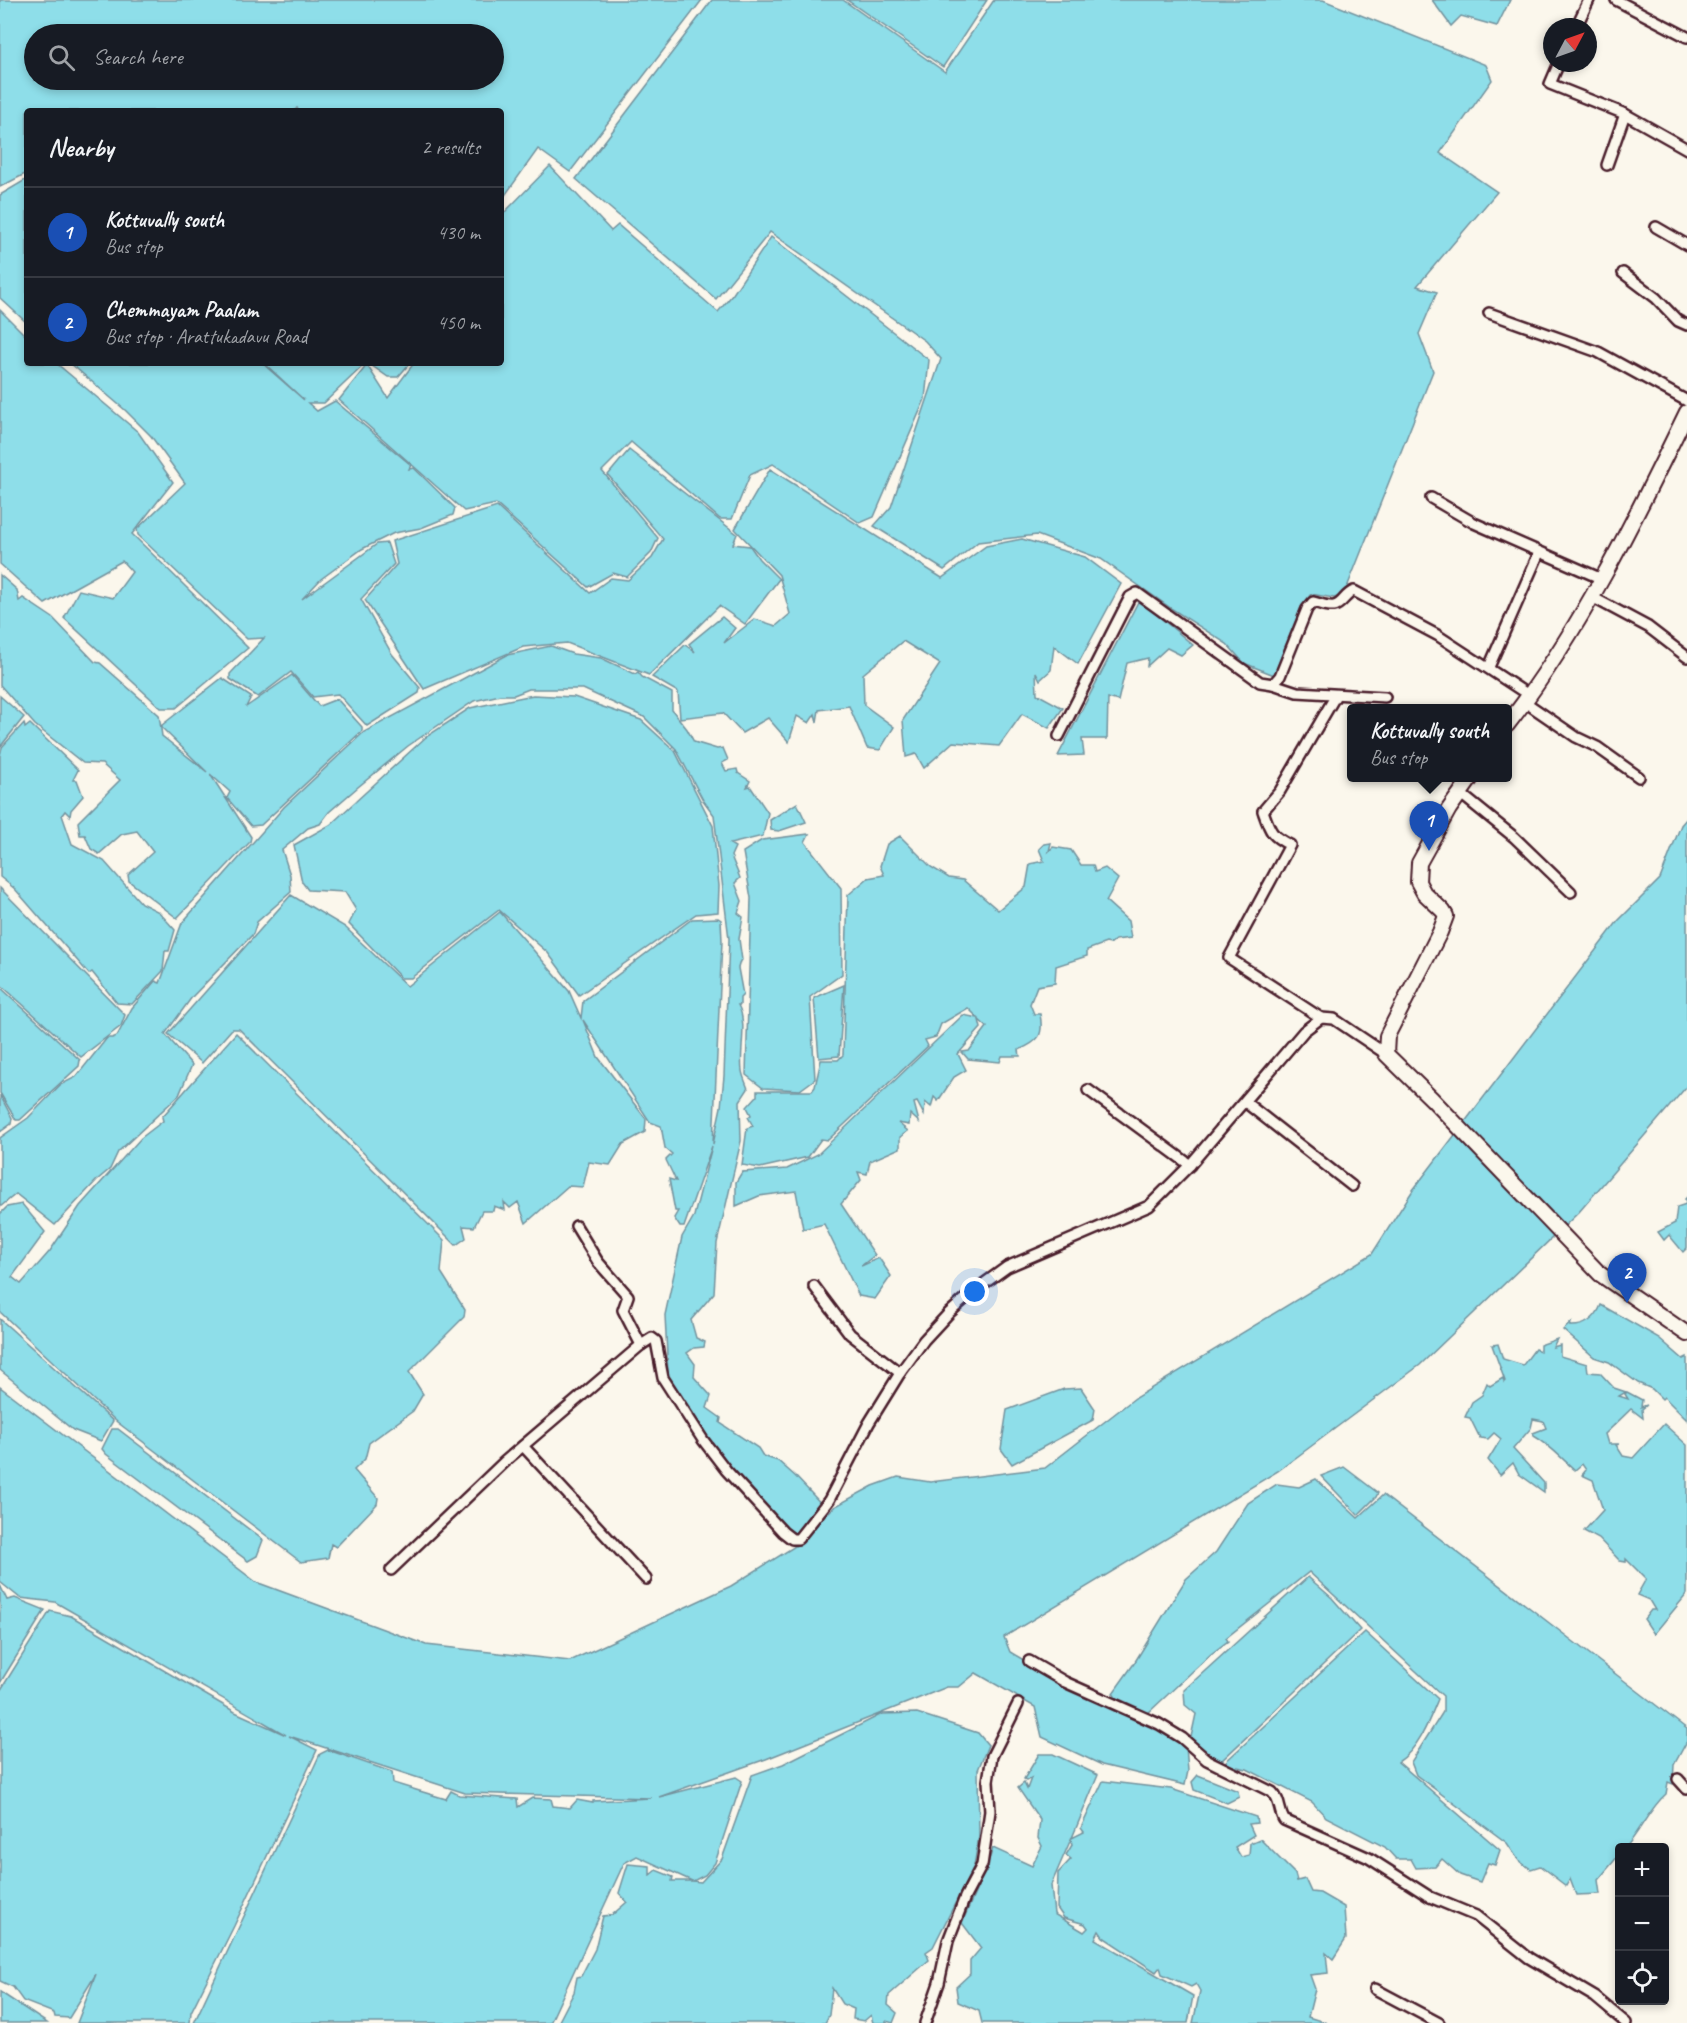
<!DOCTYPE html>
<html lang="en">
<head>
<meta charset="utf-8">
<style>
	body { margin:0; font-family:Caveat,sans-serif; background:#242831; color:#f1f3f6 }
	.controls { position:absolute; right:18px; bottom:18px; display:grid; overflow:hidden; border-radius:6px; box-shadow:0 3px 9px #0003 }
	.controls button { width:54px; height:54px; display:grid; place-items:center; padding:0; border:0; border-bottom:2px solid #363941; background:#171b24; color:#f1f3f6; font:30px sans-serif }
	.compass { position:absolute; left:1543px; top:18px; width:54px; height:54px; border-radius:50%; background:#171b24; box-shadow:0 3px 9px #0003; rotate:49deg }
	.you { position:absolute; left:975px; top:1292px; width:21px; height:21px; margin:-15px; border:4px solid #fff; border-radius:50%; background:#1a73e8; box-shadow:0 0 0 9px #1a73e833 }
	.badge { display:grid; place-items:center; width:39px; height:39px; border-radius:50%; background:#d1495b; color:#fff; font-size:20px; font-weight:700 }
	.pin { position:absolute; translate:-50% -50px; filter:drop-shadow(0 2px 3px #0008) }
	.pin::after { content:''; position:absolute; top:32px; width:21px; height:18px; background:inherit; clip-path:polygon(0 0,100% 0,50% 100%) }
	.popup { position:absolute; left:1347px; top:704px; width:165px; height:78px; box-sizing:border-box; display:grid; place-content:center; border-radius:6px; background:#171b24; filter:drop-shadow(0 2px 4px #0005); font-size:20px; white-space:nowrap; color:#9ea1a6 }
	.popup b { font-size:22px; color:#f1f3f6 }
	.popup::after { content:''; position:absolute; left:50%; top:100%; margin-left:-12px; border:12px solid transparent; border-top-color:#171b24 }
	.list { margin:0; padding:0; list-style:none }
	h2 { display:flex; justify-content:space-between; align-items:center; height:78px; margin:0; padding:0 24px; font-size:26px }
	h2 small { font-size:20px; font-weight:400; color:#9ea1a6 }
	.list li { display:grid; grid-template-columns:39px 1fr auto; gap:18px; align-items:center; box-sizing:border-box; height:90px; padding:0 24px; border-top:2px solid #363941 }
	.list b { display:block; font-size:22px; white-space:nowrap }
	.list p { margin:0; font-size:20px; white-space:nowrap; color:#9ea1a6 }
	.list em { font-size:20px; font-style:normal; color:#9ea1a6 }
	.icon { flex:none; width:33px; height:33px; fill:none; stroke:currentColor; stroke-width:2; stroke-linecap:round; stroke-linejoin:round }
	.map { position:relative; flex:none; width:1687px; height:2023px; overflow:hidden }
	.search { position:absolute; background:#171b24; box-shadow:0 3px 9px #0003; left:24px; top:24px; width:480px; height:66px; display:flex; align-items:center; gap:15px; box-sizing:border-box; padding:0 21px; border-radius:33px; color:#9ea1a6; font-size:22px }
	.panel { position:absolute; background:#171b24; box-shadow:0 3px 9px #0003; left:24px; top:108px; width:480px; height:258px; border-radius:6px }
	.map>svg:first-child { display:block }
	.water { fill:#8edee9; stroke:#73929d; stroke-width:1.5; fill-rule:evenodd }
	.lines { fill:none; stroke-linecap:round; stroke-linejoin:round }
	.street-casing { stroke:#4a1f2b; stroke-width:14 }
	.secondary-casing { stroke:#4a1f2b; stroke-width:18 }
	.street { stroke:#fbf7ec; stroke-width:9 }
	.secondary { stroke:#fbf7ec; stroke-width:14 }
</style>
</head>
<body>
<div class="map">
<svg width="1687" height="2023" viewBox="0 0 1687 2023">
	<rect width="100%" height="100%" fill="#fbf7ec"/>
	<filter id="ink" filterUnits="userSpaceOnUse"><feTurbulence type="fractalNoise" baseFrequency=".0167" numOctaves="2"/><feDisplacementMap in="SourceGraphic" scale="12" xChannelSelector="R" yChannelSelector="G"/><feConvolveMatrix kernelMatrix="1 2 1 2 8 2 1 2 1" color-interpolation-filters="sRGB"/></filter>
	<g filter="url(#ink)">
		<!-- water -->
		<g class="water">
			<path d="M0,0H702L570,172L538,149L501,201V111H299L297,108L294,111H27V173L0,187ZM34,34H494V80H34Z"/>
			<path d="M712,0H843L945,72L994,0H1323L1486,65L1492,80L1440,153L1497,192L1417,286L1437,292L1419,334L1433,371L1344,595L1334,598L1311,594L1301,607L1274,675L1244,663L1227,644L1172,609L1101,559L1037,535L978,542L944,570L874,526L891,507L941,359L925,341L770,232L716,299L576,179Z"/>
			<path d="M847,0H987L943,67Z"/>
			<path d="M1432,0H1510L1497,26L1461,16L1451,26Z"/>
			<path d="M550,166L611,231L618,225L718,312L733,294L771,237L929,360L925,399L874,517L860,523L773,464L750,475L732,519H720L631,442L602,471L658,538L651,553L627,577L613,573L588,587L496,504L464,511L339,400L367,365L388,398L414,363H501V216Z"/>
			<path d="M27,179V323L0,298V195Z"/>
			<path d="M0,310L27,337V363H56L138,432L173,482L132,534L248,648L176,708H161L64,618L79,590L113,598L132,572L122,561L45,604L0,564Z"/>
			<path d="M70,363H262L304,400L264,363H366L324,403H308L317,411L335,401L411,465L409,469L414,468L455,508L453,515L421,528L394,533L362,549L321,579L302,599L377,544L387,543L394,564L361,599L392,654L420,688L419,693L367,726L338,694L313,697L291,672L258,697L230,679V674L264,638L247,639L138,535L137,529L185,483L151,436L125,410Z"/>
			<path d="M368,363H410L398,377H388Z"/>
			<path d="M629,450L737,534L733,544L750,546L759,559L779,579L745,624L719,606L649,675L567,643L523,647L424,689L365,600L397,564L392,541L497,507L590,593L611,578L628,580L652,558L663,539L608,475Z"/>
			<path d="M770,469L942,578L986,546L1022,539L1085,557L1121,584L1078,664L1054,646L1051,670L1040,680L1036,672L1037,694L1063,708L1049,728L1022,714L999,746L953,742L924,768L916,754L906,757L903,720L940,664L903,641L863,674L864,705L894,727L880,750L867,748L849,706L819,710L817,722L815,714L809,723L797,716L789,742L768,718L742,733L723,713L680,718L678,692L652,677L685,645L695,652L689,644L722,617L735,628L724,643L755,619L776,626L790,614L779,575L735,529Z"/>
			<path d="M0,575L17,590L19,601L23,598L53,618L95,662L100,663L159,715L162,736L207,772L162,728V725L222,678L251,697L246,707L292,675L319,706L337,699L362,727V731L261,825L251,826L227,798L230,792L210,774L251,837L250,842L177,918L129,881L128,875L153,852L137,831L122,834L99,854L91,849L85,835H80L78,822L120,780L102,764L83,763L35,725L0,685Z"/>
			<path d="M1139,600L1193,645L1181,655L1167,648L1147,666L1148,658L1127,663L1118,701L1108,698L1107,739H1082L1084,755L1058,756Z"/>
			<path d="M551,646L573,654L601,658L635,674L638,672L642,677L672,693V710L687,729L694,742L717,749L723,748L728,760L722,763L726,771L737,769L738,773L750,781L747,787L750,786L768,813L763,836L730,844L735,847L731,856L740,878L735,883L742,901L738,913L743,917L739,939L742,960L740,961L738,968L743,995L740,998V1005H738C748,1023 739,1051 742,1071C743,1077 746,1083 748,1089L740,1101L741,1141L717,1243L714,1293L691,1320L696,1338L705,1342L704,1347L694,1348L687,1353L695,1364L694,1377L711,1396L707,1408L721,1418L720,1423L758,1448L763,1456L778,1461L795,1476L829,1512L834,1507L873,1486L898,1477L930,1482L1045,1468L1135,1398L1372,1254L1413,1190L1618,921L1660,879L1681,825L1687,818V1086L1579,1212L1420,1365L1278,1471L1004,1637L1010,1652L1066,1685L1185,1734L1188,1771L1185,1785L1102,1765L1042,1737L1035,1707L976,1673L959,1687H947L766,1759L659,1797L736,1777L742,1781L715,1863L705,1875L693,1881L701,1882L722,1859L752,1775L783,1764L882,1714L917,1713L978,1733L988,1745L978,1770L979,1836L974,1866L933,1947L926,1952L929,1960L889,1995L888,2005L897,2013L893,2023L886,2021V2023H873L871,2015L864,2021L853,2019L854,2009L842,2004L832,1988L829,2015L825,2023H558L574,1992L577,1977L581,1976L595,1949L603,1916L612,1915L627,1902L619,1893L628,1864L650,1866V1875L656,1870L673,1877L672,1881H692L637,1856L624,1863L550,2023H194L320,1754L328,1750L392,1772L393,1783L446,1799L451,1791L459,1795L517,1799L518,1807L532,1798L551,1799L553,1806L570,1808L577,1800L593,1803V1801L651,1798L465,1793L289,1736L317,1750L234,1926L191,2012L190,2023H77L96,1974L69,2018L55,2017L54,2013L23,2001L13,1987L0,1981V1691L50,1611L71,1616L235,1712L286,1735L55,1602L20,1598L0,1582V1387L256,1582L426,1645L570,1661L731,1586L805,1540L787,1528L719,1458L668,1375L665,1315L682,1237L694,1216L712,1146L684,1227H680L674,1218L678,1211H675L669,1179L676,1181L666,1160L672,1154L665,1148L661,1126L650,1122L583,1020L598,1057L646,1119L645,1132L623,1144L610,1165L589,1162L583,1187L568,1186L526,1223L518,1202L510,1208L504,1202L505,1210L494,1206L493,1211H482L474,1227L463,1226L466,1238L456,1245L239,1029H232L202,1063L168,1034L291,895L345,927L407,986L500,912L569,991L581,1018L583,1001L692,919L718,918L721,920L722,941L713,1144L721,1107L724,1076L729,939L714,815L703,800L676,749L644,717L583,689H529L514,695H500L474,701L408,746L358,787L329,812L320,824L308,828L282,850L290,875L291,892L257,922L253,934L192,997L165,1034L192,1065L179,1095L118,1152L110,1169L97,1180L55,1225L16,1194L0,1207V1138L28,1118L60,1085L76,1077L107,1038H112L117,1036L132,1008L155,981L160,983L182,923L284,807L364,732L507,655Z"/>
			<path d="M533,695L574,697L641,720L675,751L713,826L719,886L718,912L696,914L579,995L548,953L499,910L411,978H401L349,924L356,910L345,892L308,890L302,882L294,845L330,825L426,737L470,708Z"/>
			<path d="M0,696L24,717L0,747Z"/>
			<path d="M24,723L25,728L30,724L78,770L73,780H77L83,796L71,810L70,816L65,811L62,815L72,844L104,861L141,903L159,912L175,930L169,951H165L163,971L132,1004L117,1003L92,972L89,974L15,889L0,877V755L2,747Z"/>
			<path d="M797,803L806,822L779,831L771,830L770,820Z"/>
			<path d="M809,834L805,842L841,888L842,974L810,997L815,1079L800,1090L763,1088L746,1075L751,898L743,852L762,840Z"/>
			<path d="M900,836L931,867L949,878L963,880L998,910L1026,887L1030,864L1044,861L1039,849L1044,844L1051,843L1049,851L1053,847L1071,850L1081,865H1093L1095,872L1105,868L1118,879L1106,901L1128,921L1131,938L1115,940L1110,944L1106,943L1087,950V956L1056,966L1055,983L1037,986L1030,1004L1034,1014H1040C1044,1036 1039,1041 1019,1050L1020,1056H1002L1000,1062L968,1059L962,1052L969,1051L987,1027L979,1020L981,1028L958,1054L966,1070L954,1077L938,1101L934,1097L931,1107L925,1102L924,1115L917,1102L914,1103L919,1122L910,1114L909,1125L898,1123L908,1131L900,1137V1148L870,1161L867,1174L858,1172L861,1180L841,1204L875,1255L861,1266L879,1258L891,1276L875,1299L859,1296L824,1224L803,1229L796,1191L759,1196L736,1206V1182L742,1172L787,1169L818,1154L963,1015L978,1018L968,1008L941,1024L936,1037L925,1040L928,1046L828,1140L821,1139L808,1157L760,1168L742,1165L747,1128L753,1126L748,1117L751,1115L747,1107L757,1096V1091H812L815,1087L821,1060H838L843,1055L848,895L868,878L884,875L880,866L887,844Z"/>
			<path d="M0,888L125,1015L121,1026L81,1057L0,984Z"/>
			<path d="M844,985L839,1056L819,1058L814,998Z"/>
			<path d="M0,987L80,1060L79,1066L20,1120H16L0,1093Z"/>
			<path d="M236,1033L444,1240L441,1272L465,1310L464,1317L409,1372L423,1394L413,1411L369,1443L365,1459L354,1470L378,1498L377,1504L336,1547L331,1544L328,1558L301,1562L117,1422L0,1312V1214L7,1207L22,1204L45,1232L12,1277L21,1284L50,1251L80,1206L141,1138L163,1121L162,1117Z"/>
			<path d="M0,1095L12,1118L11,1124L0,1132Z"/>
			<path d="M1687,1197V1248L1683,1252L1669,1235L1664,1240L1658,1232L1675,1223L1677,1207L1686,1204L1685,1199Z"/>
			<path d="M1601,1305L1659,1338L1683,1359L1687,1357V1420L1664,1397L1662,1399L1652,1389L1638,1383L1609,1362L1594,1357L1563,1330L1571,1323L1570,1326C1585,1327 1596,1318 1601,1305Z"/>
			<path d="M0,1319L113,1421L101,1441L73,1430L0,1370Z"/>
			<path d="M1557,1339L1553,1347L1560,1345V1356L1587,1364L1588,1372L1600,1373L1614,1388L1626,1392L1619,1396L1628,1399L1625,1394L1627,1392L1642,1400L1641,1407L1647,1405L1642,1409L1643,1418L1631,1409L1605,1434L1608,1444H1619L1616,1445L1623,1456L1633,1458L1664,1424L1687,1445V1594L1654,1634L1644,1619L1651,1610H1655L1649,1600L1637,1595L1646,1579L1626,1559V1562L1620,1561L1599,1539L1584,1531L1603,1510L1593,1480L1582,1475L1586,1470L1582,1464L1575,1470C1561,1458 1550,1445 1534,1436L1533,1433L1546,1428L1543,1421L1533,1419L1531,1428L1513,1449L1544,1483V1492L1519,1474L1513,1463L1500,1475L1488,1460L1501,1439L1494,1433L1488,1439L1480,1438L1470,1418L1465,1417L1472,1402L1482,1395L1487,1383L1490,1386L1503,1378L1504,1382L1505,1381L1492,1345L1498,1344L1503,1359L1523,1365L1535,1349L1540,1351V1345Z"/>
			<path d="M1081,1388L1095,1409L1093,1420L1012,1464L1001,1449L1007,1410L1064,1389Z"/>
			<path d="M112,1429H118L263,1540L257,1556L248,1561L106,1454L102,1449Z"/>
			<path d="M1344,1467L1378,1493L1376,1497L1358,1515L1321,1476Z"/>
			<path d="M1316,1479L1358,1518L1383,1495L1687,1729V1741L1674,1765L1673,1784L1668,1782L1666,1794C1649,1809 1641,1830 1626,1847L1620,1848L1619,1855L1598,1880L1600,1894L1576,1895L1570,1879L1566,1886L1540,1866L1531,1869L1519,1861L1507,1843L1416,1775L1411,1762L1443,1712V1696L1309,1572L1226,1638L1228,1641L1211,1654L1146,1715L1120,1705L1113,1693L1133,1665L1186,1579L1216,1552L1248,1503L1277,1484L1299,1487Z"/>
			<path d="M1308,1577L1332,1598L1360,1630L1220,1762L1193,1749L1191,1737L1196,1714L1185,1705L1184,1690Z"/>
			<path d="M0,1585L7,1600L15,1598L45,1610L0,1683Z"/>
			<path d="M1365,1632L1438,1699C1429,1721 1418,1750 1398,1762L1500,1850L1495,1865L1488,1863L1480,1882L1460,1875L1442,1859L1435,1867L1416,1868L1411,1859H1396L1385,1847L1326,1817L1312,1802L1247,1769L1223,1764Z"/>
			<path d="M1039,1754H1053L1098,1775L1072,1838L1084,1832L1081,1828L1103,1781L1171,1789L1256,1817L1257,1823L1249,1824L1254,1835L1235,1847L1241,1857L1249,1855L1250,1843L1260,1839L1295,1874L1297,1881L1305,1879L1311,1892L1320,1893L1344,1907L1346,1939L1333,1959L1326,1953L1328,1973L1310,1975L1315,1989L1308,2017L1327,2023H1193L1200,1991L1196,1984L1191,1987L1162,1974L1160,1967L1156,1972L1103,1937L1099,1931L1095,1939L1193,1996L1188,2023H982L979,2011L958,2002L956,1987L970,1974V1961L981,1948L962,1923C972,1898 985,1874 993,1848L1032,1866L1042,1846L1038,1838L1040,1820L1018,1788L1024,1783L1027,1789L1031,1778L1026,1781L1024,1779ZM1071,1839L1072,1845L1066,1855L1071,1859L1058,1873L1057,1908L1064,1918L1085,1924L1088,1928L1084,1932L1054,1914L1051,1885Z"/>
			<path d="M1198,1775L1238,1791L1239,1797L1227,1803L1194,1790L1192,1782Z"/>
			<path d="M0,1992L47,2023H0Z"/>
		</g>
		<g class="lines">
			<defs>
				<g id="street">
					<path d="M1616,0L1687,37"/>
					<path d="M1576,27L1589,0"/>
					<path d="M1559,63L1550,84L1625,114L1687,149"/>
					<path d="M1607,165L1625,114"/>
					<path d="M1656,227L1687,245"/>
					<path d="M1623,273L1656,298L1678,321L1687,325"/>
					<path d="M1489,313L1598,352L1687,401"/>
					<path d="M1431,498L1474,523L1602,579"/>
					<path d="M1592,597L1648,627L1687,657"/>
					<path d="M1489,667L1539,553"/>
					<path d="M1273,684L1297,692L1385,697"/>
					<path d="M1525,702L1576,737L1597,747L1639,777"/>
					<path d="M1059,736L1130,597L1137,593L1260,682L1273,684L1280,676L1307,609L1313,602C1319,603 1327,607 1334,606C1342,605 1345,594 1354,591L1437,635L1530,696"/>
					<path d="M1461,794L1514,837L1571,892"/>
					<path d="M1321,1018L1229,958L1290,845C1271,836 1270,831 1263,811L1280,791L1336,695"/>
					<path d="M1088,1090L1190,1165"/>
					<path d="M1245,1102L1352,1186"/>
					<path d="M576,1226L598,1262L628,1296L623,1310L641,1345"/>
					<path d="M814,1286L850,1334L900,1373"/>
					<path d="M523,1446L646,1579"/>
					<path d="M391,1570L504,1462L641,1345L652,1338L656,1341L663,1378L703,1440L726,1470L783,1532L792,1539H798L829,1500L869,1423L900,1373L924,1340L949,1313L975,1290L1007,1267L1149,1206L1190,1165L1304,1031L1321,1018L1334,1019L1386,1054"/>
					<path d="M1029,1661L1065,1682L1159,1724L1182,1738L1207,1760L1272,1792C1281,1801 1278,1809 1284,1820L1369,1858L1430,1897L1476,1916L1529,1958L1595,1997L1626,2023"/>
					<path d="M1678,1779L1687,1789"/>
					<path d="M1375,1989L1439,2023"/>
					<path d="M925,2023L939,1983L948,1941L965,1897L982,1865L990,1811L988,1781L992,1756L1018,1704"/>
				</g>
				<g id="secondary">
					<path d="M1507,725C1581,630 1634,521 1687,412"/>
					<path d="M1471,778L1449,809L1419,863L1418,882L1424,893L1443,911L1446,916L1440,932L1387,1036L1386,1054L1432,1099L1600,1274L1687,1334"/>
				</g>
			</defs>
			<!-- street casing -->
			<use href="#street" class="street-casing"/>
			<!-- secondary casing -->
			<use href="#secondary" class="secondary-casing"/>
			<!-- street -->
			<use href="#street" class="street"/>
			<!-- secondary -->
			<use href="#secondary" class="secondary"/>
		</g>
	</g>
</svg>
<div class="controls">
<button>+</button>
<button>−</button>
<button><svg class="icon" aria-label="locate" viewBox="0 0 24 24"><circle cx="12" cy="12" r="6"/><path d="M12 2v4M12 18v4M2 12h4M18 12h4"/></svg></button>
</div>
<svg class="compass" viewBox="-18 -18 36 36"><path d="M0-13l5 13h-10z" fill="#e53935"/><path d="M0 13l5-13h-10z" fill="#9ea1a6"/></svg>
<div class="you"></div>
<div class="pin badge" style="left:1429px;top:851px;background:#1a4fb4">1</div>
<div class="popup"><b>Kottuvally south</b>Bus stop</div>
<div class="pin badge" style="left:1627px;top:1303px;background:#1a4fb4">2</div>
<div class="search"><svg class="icon" aria-label="search" viewBox="0 0 24 24"><circle cx="10" cy="10" r="6"/><path d="M15 15l6 6"/></svg>Search here</div>
<section class="panel">
<h2>Nearby<small>2 results</small></h2>
<ul class="list">
<li><span class="badge" style="background:#1a4fb4">1</span><div><b>Kottuvally south</b><p>Bus stop</p></div><em>430 m</em></li>
<li><span class="badge" style="background:#1a4fb4">2</span><div><b>Chemmayam Paalam</b><p>Bus stop · Arattukadavu Road</p></div><em>450 m</em></li>
</ul>
</section>
</div>
</body>
</html>
